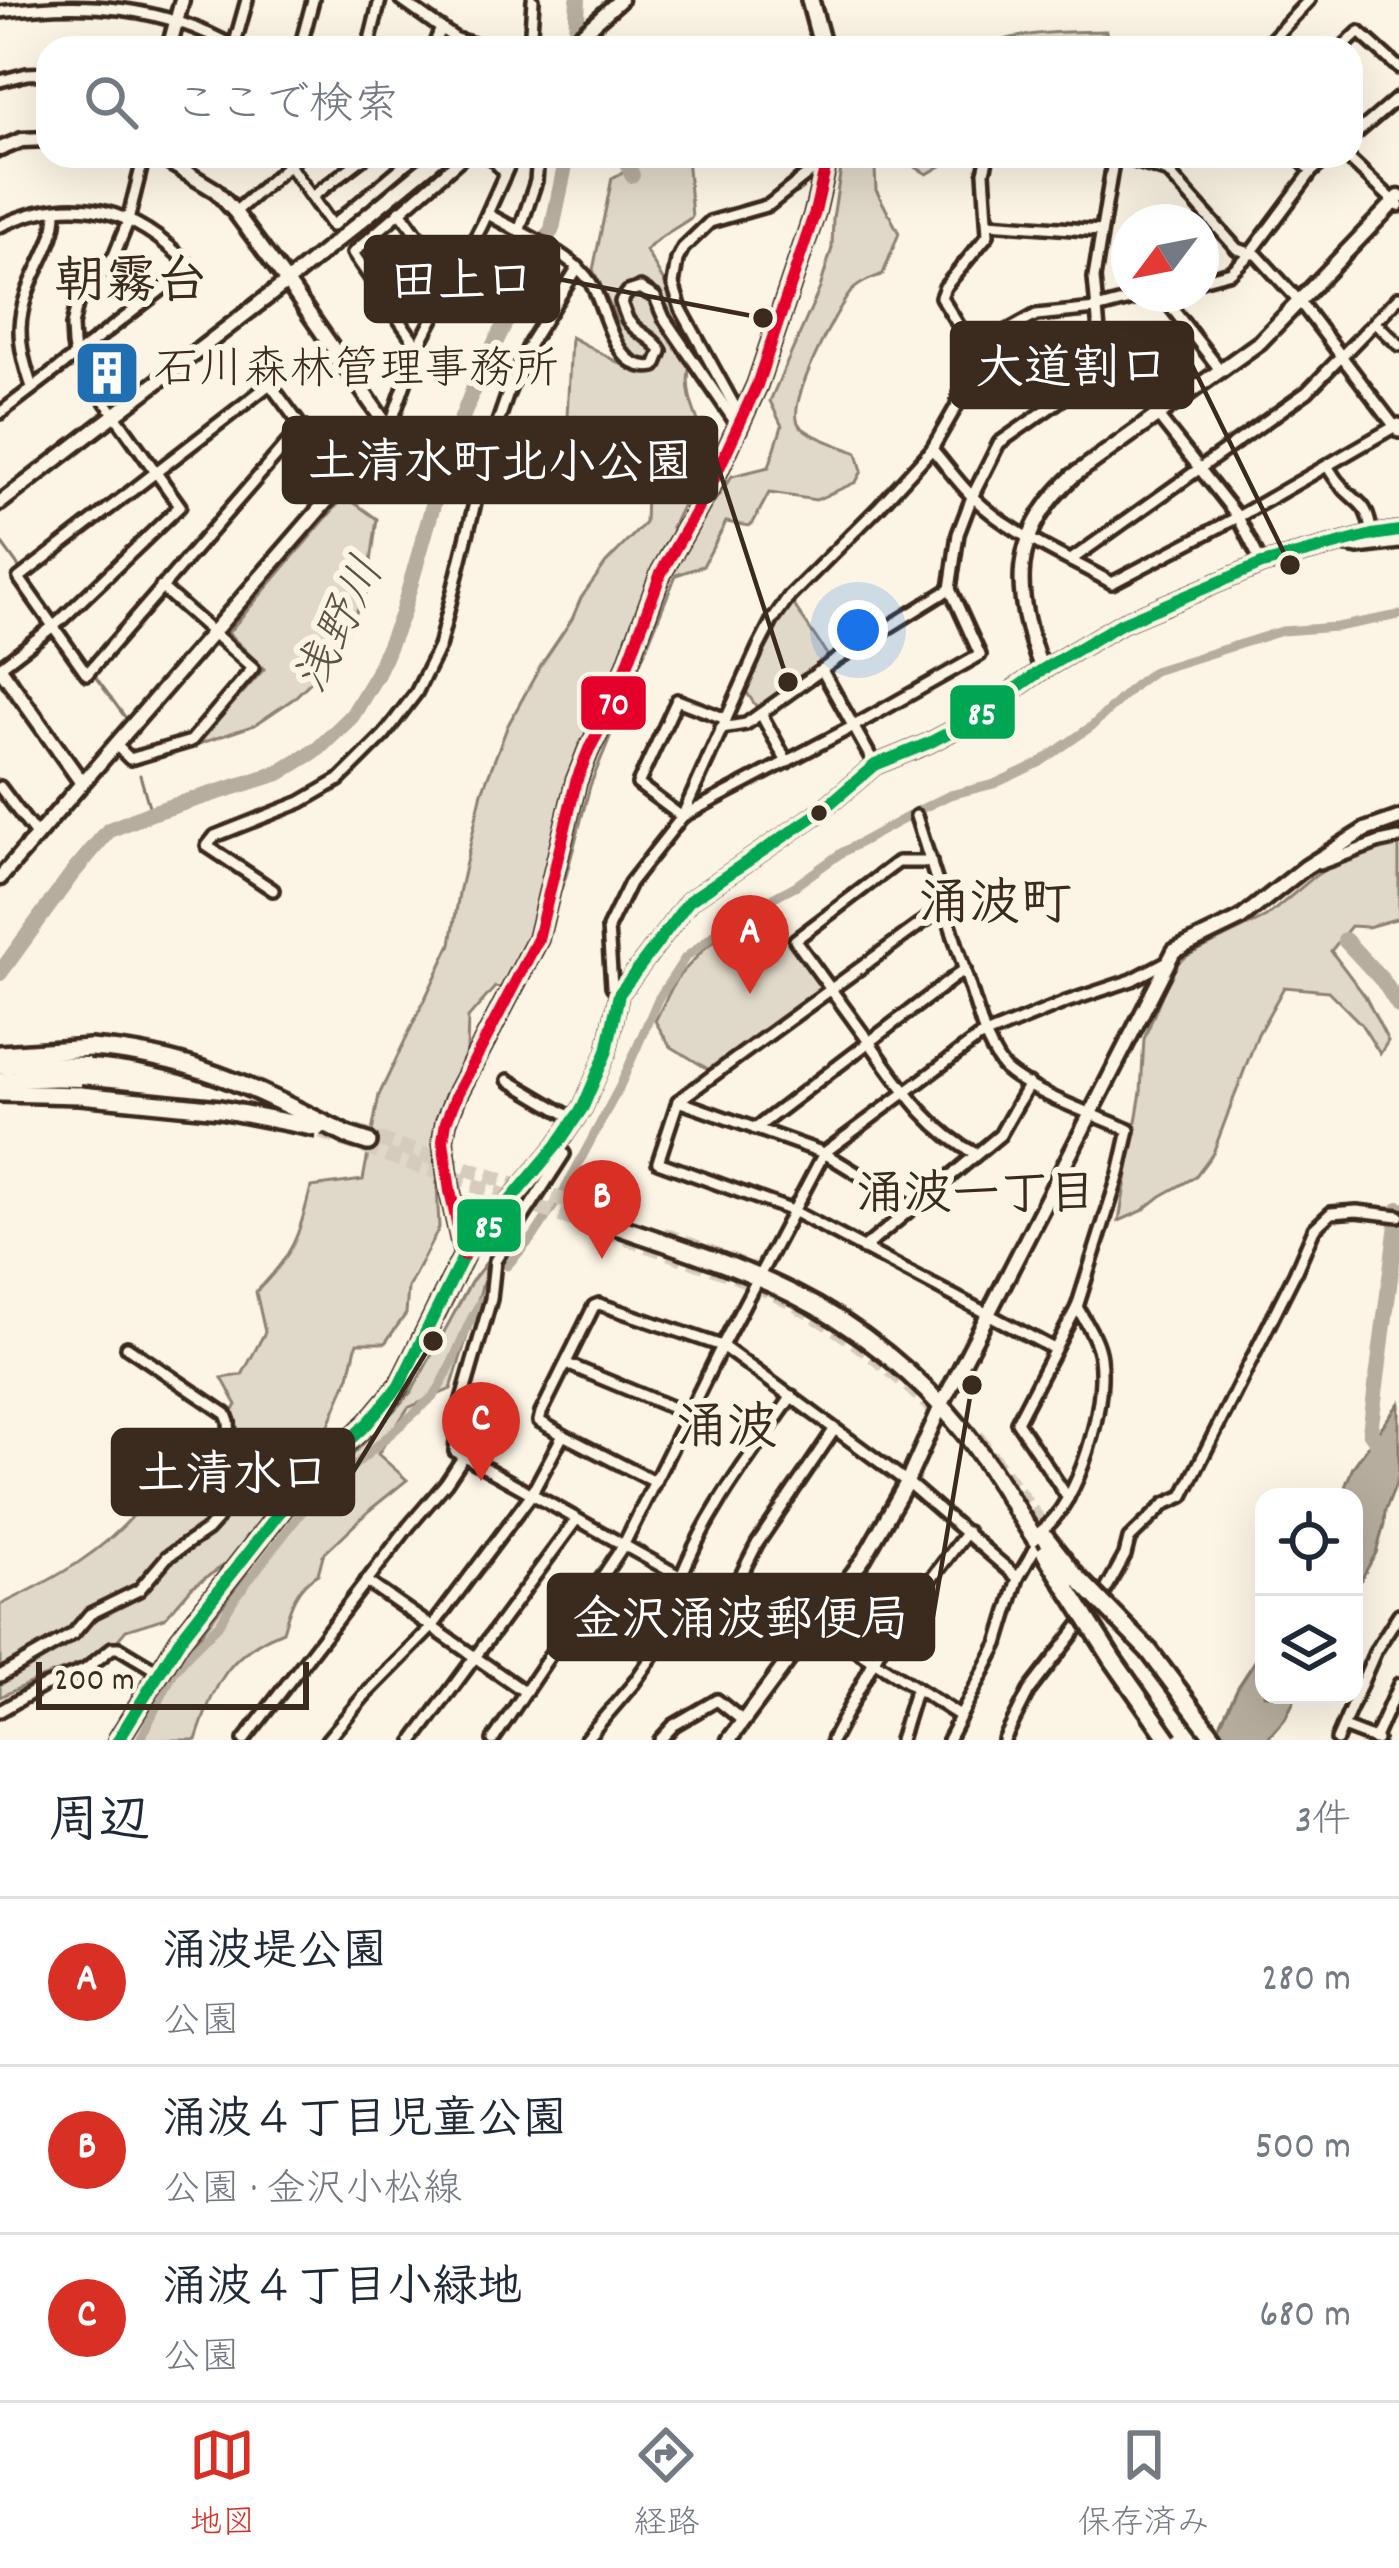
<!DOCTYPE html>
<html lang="ja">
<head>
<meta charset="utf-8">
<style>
	body { margin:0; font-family:Dekko,"Klee One",sans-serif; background:#f2f2f3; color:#1f2937 }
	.controls { position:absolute; right:36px; bottom:36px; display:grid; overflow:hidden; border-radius:24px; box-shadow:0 12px 48px #0002 }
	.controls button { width:108px; height:108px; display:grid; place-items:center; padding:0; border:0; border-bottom:3px solid #e0e1e3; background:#fff; color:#1f2937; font:60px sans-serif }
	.compass { position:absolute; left:1111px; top:204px; width:108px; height:108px; border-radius:50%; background:#fff; box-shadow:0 12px 48px #0002; rotate:238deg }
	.scale { position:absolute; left:36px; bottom:30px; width:273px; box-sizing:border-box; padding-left:12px; border:6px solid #3b2a1e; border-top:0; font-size:33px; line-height:42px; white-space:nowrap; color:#3b2a1e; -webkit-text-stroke:9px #fcf5e5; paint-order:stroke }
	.you { position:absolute; left:858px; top:630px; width:42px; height:42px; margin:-30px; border:9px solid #fff; border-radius:50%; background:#1a73e8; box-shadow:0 0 0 18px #1a73e833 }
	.badge { display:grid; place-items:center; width:78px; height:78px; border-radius:50%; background:#d93025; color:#fff; font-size:39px; font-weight:700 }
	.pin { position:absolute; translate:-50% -99px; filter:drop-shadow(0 3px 6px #0008) }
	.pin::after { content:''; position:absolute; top:63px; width:42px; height:36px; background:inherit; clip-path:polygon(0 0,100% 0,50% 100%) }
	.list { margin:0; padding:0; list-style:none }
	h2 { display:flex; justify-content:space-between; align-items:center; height:156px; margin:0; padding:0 48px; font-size:51px }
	h2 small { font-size:39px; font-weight:400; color:#747a83 }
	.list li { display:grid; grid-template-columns:78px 1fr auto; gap:36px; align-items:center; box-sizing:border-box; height:168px; padding:0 48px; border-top:3px solid #e0e1e3 }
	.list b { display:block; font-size:45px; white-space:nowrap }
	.list p { margin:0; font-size:39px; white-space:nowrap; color:#747a83 }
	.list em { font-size:39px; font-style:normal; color:#747a83 }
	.icon { flex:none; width:66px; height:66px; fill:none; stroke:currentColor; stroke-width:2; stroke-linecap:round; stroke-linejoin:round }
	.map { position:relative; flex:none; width:1399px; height:1740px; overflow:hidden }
	.search { position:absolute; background:#fff; box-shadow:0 12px 48px #0002; left:36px; right:36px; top:36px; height:132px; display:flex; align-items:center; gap:30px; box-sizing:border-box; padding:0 42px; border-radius:36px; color:#747a83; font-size:45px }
	.sheet { height:660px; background:#fff }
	nav { display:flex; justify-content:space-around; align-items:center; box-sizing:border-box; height:168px; border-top:3px solid #e0e1e3; background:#fff; font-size:33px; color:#747a83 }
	nav a { display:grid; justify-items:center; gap:6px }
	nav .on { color:#d93025 }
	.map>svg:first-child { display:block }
	.green { fill:#e0d8c8; stroke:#8e8173; stroke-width:3 }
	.water { fill:#b7ad9e; stroke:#85796b; stroke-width:3 }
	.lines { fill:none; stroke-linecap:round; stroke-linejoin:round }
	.stream { stroke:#85796b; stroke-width:3 }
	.canal { stroke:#b7ad9e; stroke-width:9 }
	.river { stroke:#b7ad9e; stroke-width:16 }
	.primary-tunnel { stroke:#d5ccbd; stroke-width:15; stroke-dasharray:15 8; stroke-linecap:butt }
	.minor-casing { stroke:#3b2a1e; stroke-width:18 }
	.tertiary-casing { stroke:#3b2a1e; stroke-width:21 }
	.secondary-casing { stroke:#3b2a1e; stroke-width:22 }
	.primary-casing { stroke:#3b2a1e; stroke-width:24 }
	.minor { stroke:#fcf5e5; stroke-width:9 }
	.tertiary { stroke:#fcf5e5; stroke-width:12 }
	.secondary { stroke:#fcf5e5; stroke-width:14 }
	.primary { stroke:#fcf5e5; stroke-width:15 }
	.primary-bridge-casing { stroke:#3b2a1e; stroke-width:24; stroke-linecap:butt }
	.primary-bridge { stroke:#fcf5e5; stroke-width:15 }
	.bus-1-casing { stroke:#fcf5e5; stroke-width:21 }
	.bus-2-casing { stroke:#fcf5e5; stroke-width:21 }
	.bus-1 { stroke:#00a651; stroke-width:12 }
	.bus-2 { stroke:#e4002b; stroke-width:12 }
	.bus-dot { fill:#3b2a1e; stroke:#fcf5e5; stroke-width:4.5 }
	.labels { text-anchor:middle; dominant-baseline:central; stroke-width:12; stroke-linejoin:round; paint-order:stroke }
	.poi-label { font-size:45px; fill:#3b2a1e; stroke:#fcf5e5; text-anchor:start }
	.water-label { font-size:48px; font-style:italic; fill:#605144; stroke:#fcf5e5 }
	.neighbourhood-label { font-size:48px; font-weight:bold; fill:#3b2a1e; stroke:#fcf5e5 }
	.quarter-label { font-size:51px; font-weight:bold; fill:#3b2a1e; stroke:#fcf5e5 }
	.leader { fill:none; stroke:#3b2a1e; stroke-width:4.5 }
	.callout-dot { fill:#3b2a1e; stroke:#fcf5e5; stroke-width:4.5 }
	.callout { fill:#3b2a1e; stroke:#3b2a1e; stroke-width:4.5 }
	.callout-label { font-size:48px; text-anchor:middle; font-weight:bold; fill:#fff }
	.line-badge { stroke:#fcf5e5; stroke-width:4.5 }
	.badge-label { font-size:33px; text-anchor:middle; font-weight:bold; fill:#fff }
</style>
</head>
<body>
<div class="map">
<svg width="1399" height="1740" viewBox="0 0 1399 1740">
	<rect width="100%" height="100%" fill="#fcf5e5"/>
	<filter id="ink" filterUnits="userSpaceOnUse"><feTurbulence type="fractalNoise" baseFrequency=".00833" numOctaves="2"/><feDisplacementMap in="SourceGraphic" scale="24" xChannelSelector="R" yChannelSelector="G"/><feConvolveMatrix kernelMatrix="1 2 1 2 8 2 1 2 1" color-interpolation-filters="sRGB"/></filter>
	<g filter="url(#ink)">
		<!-- green -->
		<g class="green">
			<path d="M1106,31L1110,48H979C1019,31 1063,32 1106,31Z"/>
			<path d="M641,156H687L692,217C676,229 658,236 646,251L663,280L695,348C679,386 694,412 710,449L672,527L690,536L732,476L769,467L782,426L770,401L820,288L832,248L833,218L843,156H958L927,174L905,161L875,169L876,190L899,233L883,274C871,279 858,283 850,293C835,312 788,401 798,423C804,435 844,447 857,453L862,471L856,482L816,500L769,493L753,523L749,526L726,522L703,566L676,575L590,786L566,876L522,991L495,987L468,1018L467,1051L442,1108L435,1138L439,1228L408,1288L406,1314L385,1343H357L349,1376L319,1449L324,1470L348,1460L412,1391L471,1282L485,1264L484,1280L451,1389L408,1408L378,1454L407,1480L371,1509L323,1555L318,1574C296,1586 290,1607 283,1631C227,1653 214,1686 196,1740H128L207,1625L248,1574L232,1560L192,1587L165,1618L126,1630L105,1655L36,1680L0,1697V1605C53,1580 109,1550 144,1502C155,1487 154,1464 165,1450C178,1433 199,1436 217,1437L237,1405L222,1378L242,1375L265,1332L256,1292C294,1254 298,1238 311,1187L363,1180L379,1095L451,944L459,893L482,792L508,725L541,665L572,619L581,598L606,563L645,523L646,493L566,438L571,337L630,369L614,314L593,270L612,178L638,165Z"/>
			<path d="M345,496L377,519L367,591L330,663L293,699L255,725L196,745L264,669L228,633Z"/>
			<path d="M792,602L830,659L758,709L745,690L778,622Z"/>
			<path d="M1399,830V918L1368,927L1351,926L1331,951L1365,996L1388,1041L1380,1054L1361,1024L1328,991L1284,987L1258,1034L1213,1153L1195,1177L1161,1196L1142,1211L1119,1221L1141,1092L1144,1039L1174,965L1187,956L1266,917L1315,876L1386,831Z"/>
			<path d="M765,908L821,984L819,991L711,1071L670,1046L655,1021L676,979L708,945Z"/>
		</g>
		<!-- water -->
		<g class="water">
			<path d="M1399,1403V1476L1385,1511L1384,1525L1376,1553L1354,1592V1497H1341L1353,1467Z"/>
			<path d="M1264,1647V1695H1297L1285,1719L1266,1740H1208L1216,1733L1238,1687Z"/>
		</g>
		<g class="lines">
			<!-- stream -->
			<g class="stream">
				<path d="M0,541L21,570"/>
				<path d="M29,581L53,616"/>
				<path d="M63,630L86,663"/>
				<path d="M94,675L125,717"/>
				<path d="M140,775L151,813"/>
			</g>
			<!-- canal -->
			<g class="canal">
				<path d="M913,813L950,795L994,784L1039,763L1092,726L1135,685L1154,671L1282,631L1337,627L1399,615"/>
				<path d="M507,1266L534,1236L565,1189L620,1086L658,999L685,958L733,919L795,886L841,853L911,815"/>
				<path d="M436,1393C457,1361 464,1323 487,1293"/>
				<path d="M188,1655L220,1623L234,1599L315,1495L339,1479L435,1395"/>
				<path d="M140,1740L174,1672L187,1656"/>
			</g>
			<!-- river -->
			<g class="river">
				<path d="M575,48L578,0"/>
				<path d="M624,156L632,175"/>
				<path d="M1345,940L1383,981L1399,1006"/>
				<path d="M0,973L71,875L109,830L151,813L279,773L318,749L352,716L377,674L402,614L447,456L479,375L552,229L567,156"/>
				<path d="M1385,1454L1370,1432L1399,1209"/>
			</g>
			<!-- primary-tunnel -->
			<g class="primary-tunnel">
				<path d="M321,1132L735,1276C821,1312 879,1354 944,1420"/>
				<path d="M356,1132L601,1213"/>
				<path d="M663,1234L764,1273"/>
				<path d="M976,1436L1051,1537"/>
			</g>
			<defs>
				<g id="minor">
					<path d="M401,0L456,39L488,48"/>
					<path d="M0,12C82,0 163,5 236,48"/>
					<path d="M234,46L247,0"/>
					<path d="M300,48L313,0"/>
					<path d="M368,48L380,0"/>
					<path d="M433,48L441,28"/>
					<path d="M530,48L533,0"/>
					<path d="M1264,48L1309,0"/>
					<path d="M1342,48L1359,32L1399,68"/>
					<path d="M0,81L27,74L48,73"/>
					<path d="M1351,138L1399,97"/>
					<path d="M277,156L289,165L332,226L415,156"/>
					<path d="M490,156L505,173"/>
					<path d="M1114,156L1094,278L1099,331L1115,362L1238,517L1262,564"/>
					<path d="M1119,156L1168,172L1237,249L1257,255L1300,302L1399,432"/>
					<path d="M1296,156L1312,171"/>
					<path d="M1346,156L1399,206"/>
					<path d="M312,197L366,156"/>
					<path d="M400,211L452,283"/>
					<path d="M235,212L299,156"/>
					<path d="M488,214C518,232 572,253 591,283C607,310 613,374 655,366L661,351C653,336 636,334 627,319C627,318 621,303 621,302L628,292L640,288L655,297L664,318L738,426"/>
					<path d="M988,223L1101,231"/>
					<path d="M0,226C74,191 135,208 191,267L0,413"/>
					<path d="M519,232L536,181L538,156"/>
					<path d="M1201,280L1231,272L1250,254L1312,171L1330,156"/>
					<path d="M1161,294L1221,371"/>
					<path d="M1375,322L1399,345"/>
					<path d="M418,347L353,253L464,156"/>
					<path d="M976,354L941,297L945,287L988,235L984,172L988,156"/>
					<path d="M32,387C15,339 15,313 39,266C48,247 56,232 56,211"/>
					<path d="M741,418L681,309L673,284L677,260L683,248L710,222L769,205L824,161"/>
					<path d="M302,426L87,674L19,578L270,384L343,483"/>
					<path d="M389,429L418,347L482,225L513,156"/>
					<path d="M932,449C946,465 959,484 975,499C1013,536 1067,557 1112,583L1238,517L1399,424"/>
					<path d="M1327,466C1331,471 1334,478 1339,483C1358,507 1366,497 1372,535"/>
					<path d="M1342,545L1358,548L1399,543"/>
					<path d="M1071,560L1307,392L1399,297"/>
					<path d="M0,667L60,621L180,506L97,390L75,356L73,345L72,326L77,304L89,284L114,256L127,224L144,156"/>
					<path d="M823,672L875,765"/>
					<path d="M761,714L787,762"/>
					<path d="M721,728L746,724L834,661L950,589"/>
					<path d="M116,745L130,759L191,741L253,668L161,587"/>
					<path d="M0,787L37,836"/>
					<path d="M683,816L854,726L980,655L950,589L958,534L972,497L999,443L1115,362"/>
					<path d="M916,816L985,1035C991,1047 996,1060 1005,1069C1033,1094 1094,1114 1129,1130L1119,1174L1077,1307L1017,1422L1068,1498"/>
					<path d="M682,817L638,784L677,700L726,719"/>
					<path d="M931,862H898L795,940C819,973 843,1006 867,1039C899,1083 927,1129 976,1154"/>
					<path d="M1319,864L1380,842L1399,838"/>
					<path d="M273,890L207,846L215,836L301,802L339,780L384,735L416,693L439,647L488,451L507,396L530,343L578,267"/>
					<path d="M945,906L678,1101L658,1162L793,1211L1054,1349"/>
					<path d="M619,994L612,986L608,928L630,883L682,817L758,648L772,621L789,597L879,507L932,449L956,407L968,368L982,345L1036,315L1096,309L1152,294"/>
					<path d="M508,1080L574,1119"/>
					<path d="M678,1101L824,1153L912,1207"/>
					<path d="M755,1129L965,969"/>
					<path d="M557,1145L564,1154L495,1261L491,1299L459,1410L455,1451L681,1577L733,1591L817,1625L960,1716"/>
					<path d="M863,1249L1000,1135L1029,1084"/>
					<path d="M567,1364L690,1415"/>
					<path d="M563,1435L655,1482"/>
					<path d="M1041,1531C1079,1504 1107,1404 1100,1358C1098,1340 1086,1323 1077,1307"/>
					<path d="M681,1577C707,1511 752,1454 792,1396"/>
					<path d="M366,1581L525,1692"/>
					<path d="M733,1591L757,1544L834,1430"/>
					<path d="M1103,1595L1125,1555L1129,1539L1165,1504L1183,1496L1295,1273L1314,1229L1331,1213L1357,1211L1399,1216"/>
					<path d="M0,1676L73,1634L90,1614L139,1590L167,1557L207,1530L216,1520L233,1491L229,1422L226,1414L127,1347"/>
					<path d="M0,1711L42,1687L85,1670L112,1648H119L159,1672"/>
					<path d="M1343,1727L1377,1740"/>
					<path d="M244,1740L409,1526L446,1483L464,1456"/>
					<path d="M327,1740L364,1696L432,1627L531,1495L563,1435L539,1421L541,1413L594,1306L599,1304L722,1346L907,1482L1018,1578"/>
					<path d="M414,1740L576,1520"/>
					<path d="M493,1740L623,1546L722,1346L824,1153L978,1038L1066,1002L1132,980L1166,962"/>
					<path d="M585,1740L633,1684L697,1593L701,1581"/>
					<path d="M660,1740L674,1725L717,1700L743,1721"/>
					<path d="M832,1740L885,1640L967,1532"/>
					<path d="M900,1740L916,1688"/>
					<path d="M948,1740L998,1644L1018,1578L1038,1543"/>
					<path d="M1004,1740L1029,1691L1080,1625"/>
					<path d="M1337,1740L1376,1650L1399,1614"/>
					<path d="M1374,1740L1399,1684"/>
				</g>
				<g id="tertiary">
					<path d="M169,48L182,0"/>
					<path d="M566,48L620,0"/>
					<path d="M0,149L22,140L48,139"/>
					<path d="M159,156L215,190L235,212L287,282L440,156"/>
					<path d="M0,503L287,282L389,429L0,878"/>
					<path d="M0,668L82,783"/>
					<path d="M1042,670C1013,593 1008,536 1073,476L1260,342L1399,197"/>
					<path d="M729,1740L864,1558L907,1482L941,1406L1174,951L1240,919L1306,867L1365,830L1399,818"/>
				</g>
				<path id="secondary" d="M464,1255L557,1145L583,1107L607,1051L619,994L689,901L820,812L875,765L929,743L965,724L1042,670L1122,623L1262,564L1372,535L1399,531"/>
				<g id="primary">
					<path d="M810,0L823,48"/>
					<path d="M0,1054L90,1048"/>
					<path d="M0,1066C87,1061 174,1069 257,1098"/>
					<path d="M0,1081C86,1072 174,1085 255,1110"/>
					<path d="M0,1093L80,1095"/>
					<path d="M349,1136L368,1142"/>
					<path d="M587,1216C655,1240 728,1261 793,1294C858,1326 919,1376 964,1432C993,1468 1014,1509 1041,1547"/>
					<path d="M1096,1622L1184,1740"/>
					<path d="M1118,1627L1202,1740"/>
					<path d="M118,1740L179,1641L304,1481L368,1423L399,1386L464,1255L450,1191L443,1141L446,1122L457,1094L538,939L576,782L589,749L612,707L661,573L713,481L757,385L815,212L828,156"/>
				</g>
			</defs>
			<!-- minor casing -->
			<use href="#minor" class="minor-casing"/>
			<!-- tertiary casing -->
			<use href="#tertiary" class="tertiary-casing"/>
			<!-- secondary casing -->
			<use href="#secondary" class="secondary-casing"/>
			<!-- primary casing -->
			<use href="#primary" class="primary-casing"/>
			<!-- minor -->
			<use href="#minor" class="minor"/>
			<!-- tertiary -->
			<use href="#tertiary" class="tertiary"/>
			<!-- secondary -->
			<use href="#secondary" class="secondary"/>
			<!-- primary -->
			<use href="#primary" class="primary"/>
			<defs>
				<g id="primary-bridge">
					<path d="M90,1048C193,1055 259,1091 349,1136"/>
					<path d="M80,1095L220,1109L317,1128"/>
					<path d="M1045,1537L1074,1574L1149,1651L1216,1740"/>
					<path d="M1045,1553L1113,1660L1169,1740"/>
				</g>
			</defs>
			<!-- primary-bridge casing -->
			<use href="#primary-bridge" class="primary-bridge-casing"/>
			<!-- primary-bridge -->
			<use href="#primary-bridge" class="primary-bridge"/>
			<defs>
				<path id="bus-1" d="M118,1740L179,1641L304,1481L368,1423L399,1386L464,1255L557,1145L583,1107L607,1051L619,994L689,901L820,812L875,765L929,743L965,724L1042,670L1122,623L1262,564L1372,535L1399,531"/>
				<path id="bus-2" d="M464,1255L450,1191L443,1141L446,1122L457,1094L538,939L576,782L589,749L612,707L661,573L713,481L757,385L815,212L828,156"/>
			</defs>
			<!-- bus-1 casing -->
			<use href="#bus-1" class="bus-1-casing"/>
			<!-- bus-2 casing -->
			<use href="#bus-2" class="bus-2-casing"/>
			<!-- bus-1 -->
			<use href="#bus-1" class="bus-1"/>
			<!-- bus-2 -->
			<use href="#bus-2" class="bus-2"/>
		</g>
	</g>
	<!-- icons -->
	<defs>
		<symbol id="building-square" viewBox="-11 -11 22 22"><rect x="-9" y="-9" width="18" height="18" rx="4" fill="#1f6fb2" stroke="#fcf5e5"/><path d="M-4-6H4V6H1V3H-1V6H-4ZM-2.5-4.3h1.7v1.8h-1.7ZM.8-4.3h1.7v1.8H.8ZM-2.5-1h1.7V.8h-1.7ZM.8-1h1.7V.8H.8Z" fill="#fff"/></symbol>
	</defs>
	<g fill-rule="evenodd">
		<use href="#building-square" x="69" y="335" width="76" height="76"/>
	</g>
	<!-- markers -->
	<circle class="bus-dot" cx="819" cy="813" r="10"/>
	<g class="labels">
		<!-- poi labels -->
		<g class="poi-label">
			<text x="154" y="373">石川森林管理事務所</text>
		</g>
		<!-- water labels -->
		<g class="water-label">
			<text transform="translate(343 627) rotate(-64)">浅野川</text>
		</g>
		<!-- neighbourhood labels -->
		<g class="neighbourhood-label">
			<text x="976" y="1198">涌波一丁目</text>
		</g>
		<!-- quarter labels -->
		<g class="quarter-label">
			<text x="131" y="286">朝霧台</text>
			<text x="995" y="908">涌波町</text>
			<text x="727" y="1432">涌波</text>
		</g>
	</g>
	<!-- callouts -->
	<path class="leader" d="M763 318L558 279M1290 565L1192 365M788 682L716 460M433 1341L353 1472M972 1385L933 1617"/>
	<g class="callout-dot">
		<circle cx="763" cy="318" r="12"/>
		<circle cx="1290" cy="565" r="12"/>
		<circle cx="788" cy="682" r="12"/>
		<circle cx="433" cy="1341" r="12"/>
		<circle cx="972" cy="1385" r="12"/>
	</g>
	<g class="callout">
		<rect x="366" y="237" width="192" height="84" rx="12"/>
		<rect x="952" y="323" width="240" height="84" rx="12"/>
		<rect x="284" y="418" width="432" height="84" rx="12"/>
		<rect x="113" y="1430" width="240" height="84" rx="12"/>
		<rect x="549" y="1575" width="384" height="84" rx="12"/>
	</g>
	<g class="callout-label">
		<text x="462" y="296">田上口</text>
		<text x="1072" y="382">大道割口</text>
		<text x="500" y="477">土清水町北小公園</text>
		<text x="233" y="1489">土清水口</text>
		<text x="741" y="1634">金沢涌波郵便局</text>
	</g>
	<g class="line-badge">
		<rect x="579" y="674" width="69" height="58" rx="12" fill="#e4002b"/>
		<rect x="948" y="683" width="69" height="58" rx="12" fill="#00a651"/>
		<rect x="455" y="1197" width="68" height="57" rx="12" fill="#00a651"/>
	</g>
	<g class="badge-label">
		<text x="614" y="714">70</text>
		<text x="982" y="724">85</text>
		<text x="489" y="1237">85</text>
	</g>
</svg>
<div class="controls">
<button><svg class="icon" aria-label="locate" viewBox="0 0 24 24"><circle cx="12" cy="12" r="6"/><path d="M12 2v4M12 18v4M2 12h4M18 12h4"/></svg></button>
<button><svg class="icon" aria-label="layers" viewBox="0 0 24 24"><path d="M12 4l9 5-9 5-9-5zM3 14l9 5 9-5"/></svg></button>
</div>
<svg class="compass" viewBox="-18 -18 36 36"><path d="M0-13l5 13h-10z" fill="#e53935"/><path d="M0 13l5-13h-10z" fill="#747a83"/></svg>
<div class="scale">200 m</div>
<div class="you"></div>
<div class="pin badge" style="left:750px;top:994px">A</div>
<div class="pin badge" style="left:602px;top:1259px">B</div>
<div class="pin badge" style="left:481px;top:1481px">C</div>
<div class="search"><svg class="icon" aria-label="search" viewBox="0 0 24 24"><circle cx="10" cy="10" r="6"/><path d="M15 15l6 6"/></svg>ここで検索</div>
</div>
<section class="sheet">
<h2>周辺<small>3件</small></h2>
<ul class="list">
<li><span class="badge">A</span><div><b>涌波堤公園</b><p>公園</p></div><em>280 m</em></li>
<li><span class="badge">B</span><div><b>涌波４丁目児童公園</b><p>公園 · 金沢小松線</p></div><em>500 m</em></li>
<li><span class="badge">C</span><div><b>涌波４丁目小緑地</b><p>公園</p></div><em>680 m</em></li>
</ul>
</section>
<nav>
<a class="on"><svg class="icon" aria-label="map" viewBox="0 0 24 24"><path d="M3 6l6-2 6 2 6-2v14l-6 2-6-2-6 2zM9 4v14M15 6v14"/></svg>地図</a>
<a><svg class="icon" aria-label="directions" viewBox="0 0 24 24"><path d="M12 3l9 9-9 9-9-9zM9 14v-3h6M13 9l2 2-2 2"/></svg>経路</a>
<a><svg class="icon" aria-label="saved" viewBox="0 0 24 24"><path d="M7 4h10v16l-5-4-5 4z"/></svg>保存済み</a>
</nav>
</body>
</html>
